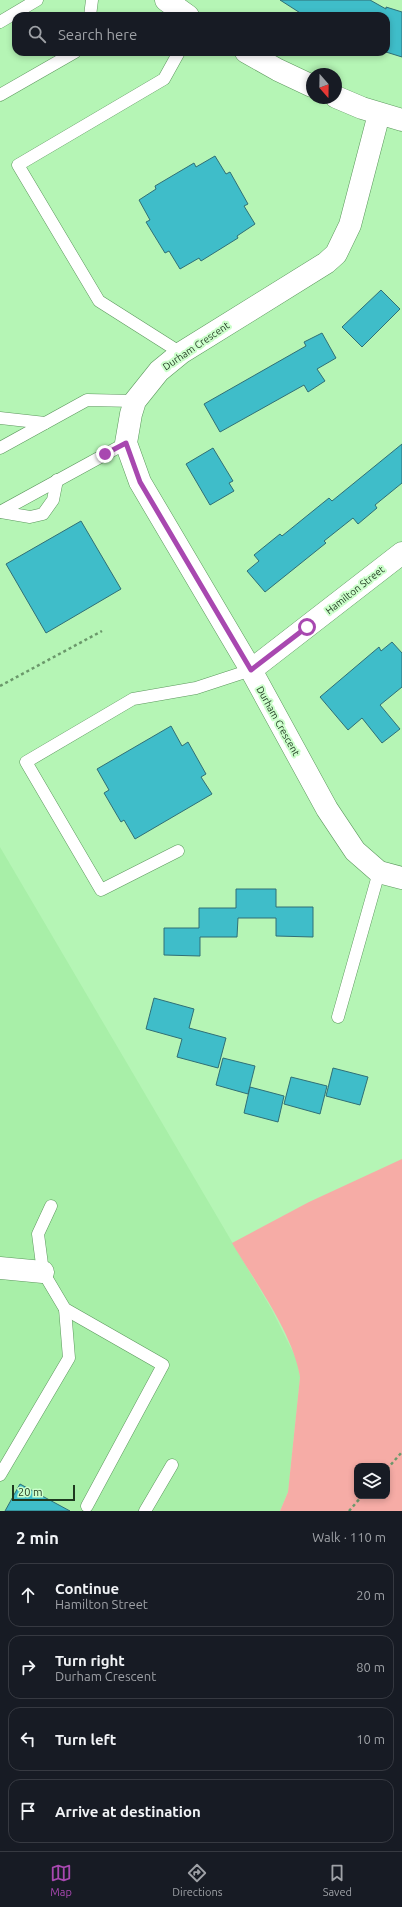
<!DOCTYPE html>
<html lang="en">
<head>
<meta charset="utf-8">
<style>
	body { margin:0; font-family:Ubuntu,sans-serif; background:#242831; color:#f1f3f6 }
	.controls { position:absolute; right:12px; bottom:12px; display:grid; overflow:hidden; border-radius:8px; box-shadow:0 2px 6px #0003 }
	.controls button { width:36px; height:36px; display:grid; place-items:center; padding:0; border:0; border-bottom:1px solid #363941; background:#171b24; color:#f1f3f6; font:20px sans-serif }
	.compass { position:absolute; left:306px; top:68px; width:36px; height:36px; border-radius:50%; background:#171b24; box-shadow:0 2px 6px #0003; rotate:160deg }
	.scale { position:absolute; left:12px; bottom:10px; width:63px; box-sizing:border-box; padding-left:4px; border:2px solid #1f3920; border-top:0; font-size:11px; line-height:14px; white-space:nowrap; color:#1f3920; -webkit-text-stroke:3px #ccffcb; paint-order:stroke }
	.stop { position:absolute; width:12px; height:12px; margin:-9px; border:3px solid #a848b0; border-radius:50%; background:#fff }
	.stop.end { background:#a848b0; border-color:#fff; box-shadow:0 1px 4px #0008 }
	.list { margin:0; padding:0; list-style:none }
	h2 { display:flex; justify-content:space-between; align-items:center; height:52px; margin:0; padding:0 16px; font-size:17px }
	h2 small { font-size:13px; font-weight:400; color:#9ea1a6 }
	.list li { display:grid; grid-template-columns:26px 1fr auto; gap:12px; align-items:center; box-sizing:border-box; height:64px; margin:0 8px 8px; padding:0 8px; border:1px solid #363941; border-radius:12px }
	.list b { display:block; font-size:15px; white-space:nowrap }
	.list p { margin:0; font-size:13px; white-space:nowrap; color:#9ea1a6 }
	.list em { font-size:13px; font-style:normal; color:#9ea1a6 }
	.icon { flex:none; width:22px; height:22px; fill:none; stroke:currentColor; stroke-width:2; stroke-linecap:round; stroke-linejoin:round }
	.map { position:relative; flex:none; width:402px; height:1511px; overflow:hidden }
	.search { position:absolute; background:#171b24; box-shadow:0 2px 6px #0003; left:12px; right:12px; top:12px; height:44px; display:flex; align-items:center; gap:10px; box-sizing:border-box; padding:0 14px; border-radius:12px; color:#9ea1a6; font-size:15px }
	.sheet { height:340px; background:#171b24 }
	nav { display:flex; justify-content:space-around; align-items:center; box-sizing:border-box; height:56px; border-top:1px solid #363941; background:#171b24; font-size:11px; color:#9ea1a6 }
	nav a { display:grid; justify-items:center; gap:2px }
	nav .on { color:#a848b0 }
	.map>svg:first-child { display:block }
	.built { fill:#a8efa8 }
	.green { fill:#f6aca6; fill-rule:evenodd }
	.building { fill:#3fbdc9; stroke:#306f76 }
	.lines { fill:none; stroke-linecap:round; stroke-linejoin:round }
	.lane-casing { stroke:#5c985d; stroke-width:13 }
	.street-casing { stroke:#5c985d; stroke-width:23 }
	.path { stroke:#6b986b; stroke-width:2.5; stroke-dasharray:3 3; stroke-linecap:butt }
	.lane { stroke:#fff; stroke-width:12 }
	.street { stroke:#fff; stroke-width:22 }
	.route { stroke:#a848b0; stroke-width:5 }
	.labels { text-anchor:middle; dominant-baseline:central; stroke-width:4; stroke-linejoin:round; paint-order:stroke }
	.street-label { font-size:10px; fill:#1f3920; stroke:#ccffcb }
</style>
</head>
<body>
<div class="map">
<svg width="402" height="1511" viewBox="0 0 402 1511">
	<rect width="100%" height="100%" fill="#b5f5b5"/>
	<!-- built -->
	<path class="built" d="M0,847L272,1310L297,1360L300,1377L288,1492L280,1511H0Z"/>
	<!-- green -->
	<path class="green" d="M402,1159V1511H280L288,1492L300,1377C293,1333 255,1282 232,1243L309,1202ZM357,1466H387V1496H357Z"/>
	<!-- building -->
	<g class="building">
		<path d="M280,0H370L386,9V7L402,12V57L386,52V16H305Z"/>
		<path d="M215,156L226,174L230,172L248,204L244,206L255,224L237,236L238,238L201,261L199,258L180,269L169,251L165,253L146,222L150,220L139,200L156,189L155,186L194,163L196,167Z"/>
		<path d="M381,290L400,309L362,347L342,327Z"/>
		<path d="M322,333L336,358L317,369L325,381L308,392L304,385L220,432L204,404L306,346L304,342Z"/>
		<path d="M402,444V483L375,505L377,508L358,524L353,518L324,541L326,543L265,592L247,571L259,561L254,555L280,534L282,536L329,498L332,501Z"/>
		<path d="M213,448L233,481L229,483L234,491L210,505L186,464Z"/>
		<path d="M81,521L121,589L46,633L6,564Z"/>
		<path d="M392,642L402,653V687L380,705L400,729L382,743L362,718L348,730L320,697L379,647L381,651Z"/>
		<path d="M171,726L182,746L188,742L206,774L201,777L212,794L135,839L124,820L121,822L104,793L109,790L97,769Z"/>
		<path d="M236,889H276V907H313V937L276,936V918H238L237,937H200V956L164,955V928H199V908H236Z"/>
		<path d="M154,998L194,1009L189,1028L226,1038L218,1068L177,1057L182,1039L146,1029Z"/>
		<path d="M223,1058L255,1066L248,1094L216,1085Z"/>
		<path d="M333,1068L368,1077L360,1105L326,1096Z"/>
		<path d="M291,1077L327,1086L320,1114L284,1104Z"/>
		<path d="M250,1087L284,1096L278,1122L244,1113Z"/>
		<path d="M20,1484L70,1511H5Z"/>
	</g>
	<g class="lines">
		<defs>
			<g id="lane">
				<path d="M90,16L92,0"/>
				<path d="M0,22L37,0"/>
				<path d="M179,52L164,79L18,165L99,301L181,353"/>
				<path d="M0,95L75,52"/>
				<path d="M0,418L45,423"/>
				<path d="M0,448L87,400L135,401"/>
				<path d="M0,512L126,443"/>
				<path d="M0,512L30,517L43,514L53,500L57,480"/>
				<path d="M178,851L101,890L26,762L133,699L196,688L251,670"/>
				<path d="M338,1017L379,872"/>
				<path d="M51,1206L38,1234L43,1272L65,1309L163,1365L87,1506"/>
				<path d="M0,1475L69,1358L65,1309"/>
				<path d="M145,1511L172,1465"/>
			</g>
			<g id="street">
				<path d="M166,0L188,16"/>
				<path d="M246,52L278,70L312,86"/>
				<path d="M336,97L362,108L402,120"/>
				<path d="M379,114L350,225L336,254L326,263L181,353L159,371L135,401L131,414L126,443L140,482L251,670L327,809L355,851L379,872L402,878"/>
				<path d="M251,670L402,553"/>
				<path d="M0,1268L43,1272"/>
			</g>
		</defs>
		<!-- lane casing -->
		<use href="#lane" class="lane-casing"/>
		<!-- street casing -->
		<use href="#street" class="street-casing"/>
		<!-- path -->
		<g class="path">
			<path d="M0,686L102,631"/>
			<path d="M387,1469L402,1452"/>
			<path d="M349,1511L362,1496"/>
		</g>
		<!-- lane -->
		<use href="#lane" class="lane"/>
		<!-- street -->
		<use href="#street" class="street"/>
	</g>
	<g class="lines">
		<!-- route -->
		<path class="route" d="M105,454L126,443L140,482L251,670L307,627"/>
	</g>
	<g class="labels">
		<!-- street labels -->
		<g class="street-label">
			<text transform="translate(196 346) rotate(-34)">Durham Crescent</text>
			<text transform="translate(355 590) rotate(-38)">Hamilton Street</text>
			<text transform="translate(278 721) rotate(61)">Durham Crescent</text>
		</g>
	</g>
</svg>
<div class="controls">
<button><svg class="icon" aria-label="layers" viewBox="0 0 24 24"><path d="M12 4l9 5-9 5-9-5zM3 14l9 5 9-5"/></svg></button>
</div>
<svg class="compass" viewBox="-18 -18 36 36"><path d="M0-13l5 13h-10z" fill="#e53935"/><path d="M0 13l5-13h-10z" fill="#9ea1a6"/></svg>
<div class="scale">20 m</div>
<div class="stop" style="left:307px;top:627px"></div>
<div class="stop end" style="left:105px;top:454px"></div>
<div class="search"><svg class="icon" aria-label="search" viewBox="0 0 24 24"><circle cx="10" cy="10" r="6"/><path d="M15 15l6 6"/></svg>Search here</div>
</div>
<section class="sheet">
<h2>2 min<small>Walk · 110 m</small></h2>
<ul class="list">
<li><svg class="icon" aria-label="ahead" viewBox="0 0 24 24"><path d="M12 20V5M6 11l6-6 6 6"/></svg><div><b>Continue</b><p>Hamilton Street</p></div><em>20 m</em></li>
<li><svg class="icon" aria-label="right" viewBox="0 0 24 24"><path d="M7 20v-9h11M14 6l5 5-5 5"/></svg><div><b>Turn right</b><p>Durham Crescent</p></div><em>80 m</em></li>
<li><svg class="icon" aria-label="left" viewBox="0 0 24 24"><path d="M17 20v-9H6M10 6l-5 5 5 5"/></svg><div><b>Turn left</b></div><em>10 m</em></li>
<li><svg class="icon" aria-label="arrive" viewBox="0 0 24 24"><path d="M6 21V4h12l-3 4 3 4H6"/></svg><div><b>Arrive at destination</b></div></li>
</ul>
</section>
<nav>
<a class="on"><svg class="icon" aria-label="map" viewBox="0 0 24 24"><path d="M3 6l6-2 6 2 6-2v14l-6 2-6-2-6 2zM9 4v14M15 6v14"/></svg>Map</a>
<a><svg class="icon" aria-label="directions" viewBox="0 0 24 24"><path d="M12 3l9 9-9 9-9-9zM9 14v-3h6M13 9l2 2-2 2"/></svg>Directions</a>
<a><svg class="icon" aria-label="saved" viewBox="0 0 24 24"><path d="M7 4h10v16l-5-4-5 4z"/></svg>Saved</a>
</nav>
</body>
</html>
